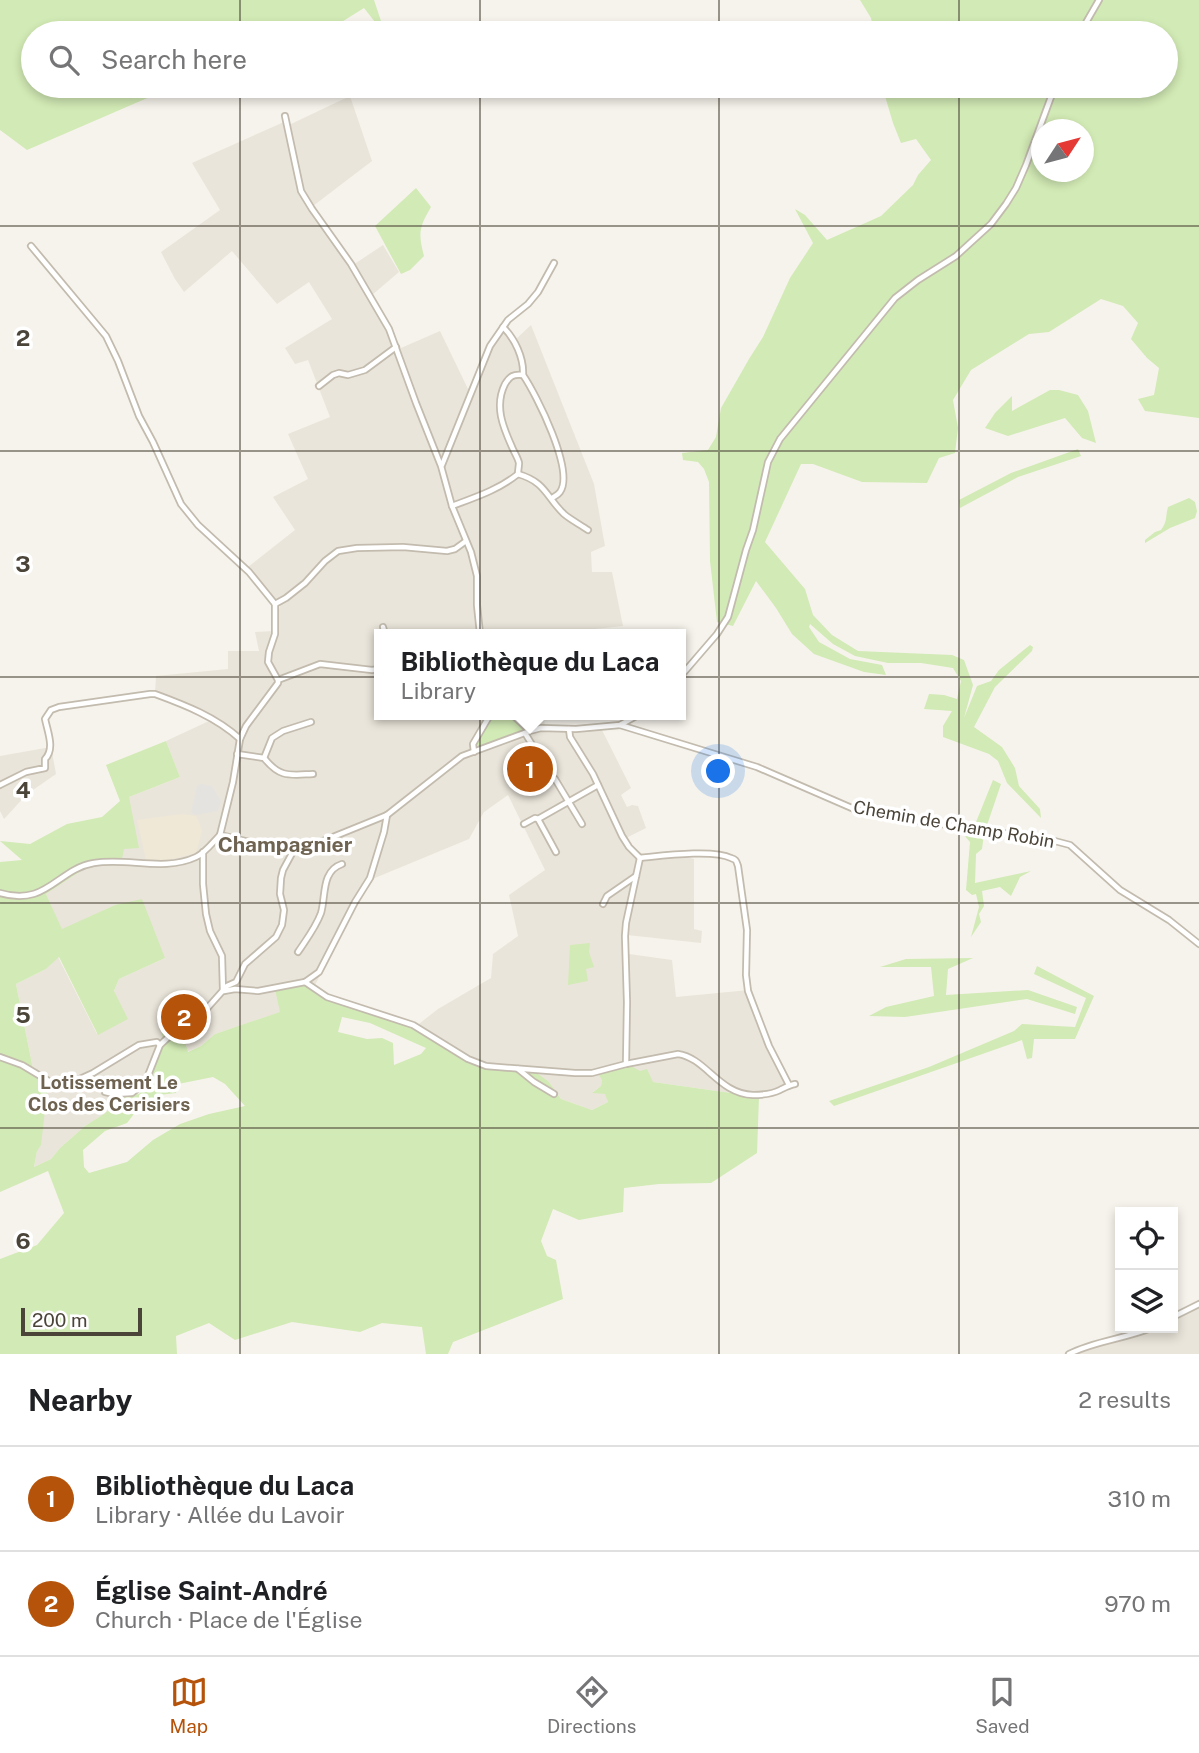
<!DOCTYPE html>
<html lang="en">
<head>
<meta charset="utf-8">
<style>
	body { margin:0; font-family:"Public Sans",sans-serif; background:#f6f6f6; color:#202124 }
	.controls { position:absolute; right:21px; bottom:21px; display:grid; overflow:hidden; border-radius:0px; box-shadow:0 4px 10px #0003 }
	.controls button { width:63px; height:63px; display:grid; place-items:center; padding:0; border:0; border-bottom:2px solid #e0e0e0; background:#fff; color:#202124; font:35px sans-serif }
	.compass { position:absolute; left:1031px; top:119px; width:63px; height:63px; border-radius:50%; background:#fff; box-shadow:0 4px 10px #0003; rotate:54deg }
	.scale { position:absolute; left:21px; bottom:18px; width:121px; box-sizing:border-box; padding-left:7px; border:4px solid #4b4439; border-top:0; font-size:19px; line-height:24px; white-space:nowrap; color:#4b4439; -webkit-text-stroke:5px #fff; paint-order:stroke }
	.you { position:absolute; left:719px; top:772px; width:24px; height:24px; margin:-18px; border:5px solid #fff; border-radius:50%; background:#1a73e8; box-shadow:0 0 0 10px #1a73e833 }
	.badge { display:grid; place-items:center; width:46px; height:46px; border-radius:50%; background:#b45309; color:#fff; font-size:23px; font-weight:700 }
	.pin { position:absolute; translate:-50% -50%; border:4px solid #fff; box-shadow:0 2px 7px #0006 }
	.popup { position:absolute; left:374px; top:629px; width:312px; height:91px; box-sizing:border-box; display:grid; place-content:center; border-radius:0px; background:#fff; filter:drop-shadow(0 2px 5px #0005); font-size:23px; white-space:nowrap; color:#757577 }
	.popup b { font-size:26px; color:#202124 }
	.popup::after { content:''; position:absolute; left:50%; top:100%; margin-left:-14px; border:14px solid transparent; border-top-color:#fff }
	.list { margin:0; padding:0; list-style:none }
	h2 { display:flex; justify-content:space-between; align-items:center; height:91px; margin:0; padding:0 28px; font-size:30px }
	h2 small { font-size:23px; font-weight:400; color:#757577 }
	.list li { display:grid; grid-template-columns:46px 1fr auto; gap:21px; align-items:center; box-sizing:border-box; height:105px; padding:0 28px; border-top:2px solid #e0e0e0 }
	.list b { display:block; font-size:26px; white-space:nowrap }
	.list p { margin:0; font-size:23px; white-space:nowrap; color:#757577 }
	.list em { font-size:23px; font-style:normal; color:#757577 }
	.icon { flex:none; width:38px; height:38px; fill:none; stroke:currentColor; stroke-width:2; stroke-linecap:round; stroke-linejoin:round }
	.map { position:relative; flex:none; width:1199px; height:1354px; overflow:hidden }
	.search { position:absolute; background:#fff; box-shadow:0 4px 10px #0003; left:21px; right:21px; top:21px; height:77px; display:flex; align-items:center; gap:18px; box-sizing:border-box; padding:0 24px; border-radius:38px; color:#757577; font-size:26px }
	.sheet { height:301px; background:#fff }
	nav { display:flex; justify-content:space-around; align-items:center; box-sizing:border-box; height:98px; border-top:2px solid #e0e0e0; background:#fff; font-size:19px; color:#757577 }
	nav a { display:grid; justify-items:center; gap:4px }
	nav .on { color:#b45309 }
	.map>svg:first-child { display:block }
	.residential { fill:#eae5da }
	.education { fill:#efe8d6 }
	.green { fill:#d2eab5; fill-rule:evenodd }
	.parking { fill:#e5e3e0 }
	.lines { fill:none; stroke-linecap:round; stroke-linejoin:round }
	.minor-casing { stroke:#c2bbae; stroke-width:8 }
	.minor { stroke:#fff; stroke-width:4.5 }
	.grid { fill:none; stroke:#4b4439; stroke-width:2; stroke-opacity:0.55 }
	.labels { text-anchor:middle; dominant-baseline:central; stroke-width:7; stroke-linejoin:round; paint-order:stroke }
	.street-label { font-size:18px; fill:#4b4439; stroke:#fff }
	.neighbourhood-label { font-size:19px; font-weight:bold; fill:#6e6250; stroke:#fff }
	.quarter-label { font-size:21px; font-weight:bold; fill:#6e6250; stroke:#fff }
	.grid-label { font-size:23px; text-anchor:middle; font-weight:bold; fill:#4b4439; stroke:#fff; stroke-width:7; stroke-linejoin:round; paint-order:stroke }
</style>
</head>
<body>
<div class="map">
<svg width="1199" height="1354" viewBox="0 0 1199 1354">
	<rect width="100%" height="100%" fill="#f6f3ec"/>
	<!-- residential -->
	<g class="residential">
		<path d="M350,96L372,161L313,206L353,265L383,245L399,272L372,295L401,348L440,331L468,389L492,345L505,326L516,339L531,325L594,484L605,546L591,552L592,572H612L623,626L585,630V634H379V715H543L545,726L602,730L631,788L621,795L627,807L632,805L638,806L646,828L626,838L631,846L644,855L671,853L694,859V929L702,931L701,943L627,935L629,954L672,960L676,997L749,990L758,1024L791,1085L759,1097L653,1082L640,1071L602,1080L601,1086L593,1092L606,1094L608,1102L592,1110L561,1099L549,1082L478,1065L415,1027L438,1009L491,978L493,954L518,936L509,895L545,870L508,795L484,812L469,839L370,880L315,985L305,983L281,1012L215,1034L201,1046L187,1052L162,1049L150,1079L138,1094L85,1126L60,1148L51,1159L34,1167L37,1151L34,1074L16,984L46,969L58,957L97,1034L119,979L165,958L115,905L62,930L46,894L84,869L121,859L129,797L180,777L166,741L209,721L186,707L156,698L155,694L156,676L228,669V651H259L255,632L274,631L280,605L248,567L295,530L273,497L308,479L288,434L330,417L308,360L295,364L285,348L332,319L309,282L277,304L232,251L184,292L175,279L161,252L220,210L192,163L284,122L291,124Z"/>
		<path d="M51,747L56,774L27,794L4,819L0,811V756Z"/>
		<path d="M1199,1301V1354H1071L1147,1328H1173V1314Z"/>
	</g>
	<!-- education -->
	<path class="education" d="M182,814L196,816L199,822L202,831L196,853L164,861L146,860L137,820Z"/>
	<!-- green -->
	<g class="green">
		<path d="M0,0H374L381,21L375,22L364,8L324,33H33V86H167L152,96L27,150L0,130Z"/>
		<path d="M860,0H1199V418L1145,411L1138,399L1154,395L1159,368L1147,358L1131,339L1138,323L1123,306L1101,299L1049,332L1029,334L971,370L953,400L958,428L955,453L939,458L927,483L862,482L813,464H801L765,542L805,589L813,615L832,635L858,651L952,655L964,660L973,685L964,718L977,686L991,681L999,670L1030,645L1033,647L1032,651L995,687L974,727L1002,747L1015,768L1019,786L1040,809L1041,818L1007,783L998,761L989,754L943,737V726L952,711L924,709L929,694L944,695L957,699L961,681L953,668L921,663H888L855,656L833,644L810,624L809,627L819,642L850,659L882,665L886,675L864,672L814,654L792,634L776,608L756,581L733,626L717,622L710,561L709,482L704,469L698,462L683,460L682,453L708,450L716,437L721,408L749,359L763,337L790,278L813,243L795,209L805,215L827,240L881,216L913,185L918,175L931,160L916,139L901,143L893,123L882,86H1166V33H874L871,18ZM1042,130H1084V172H1042Z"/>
		<path d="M416,188L431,207C419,227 418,234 424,256L410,270L401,274L375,226Z"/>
		<path d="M1050,390H1059L1078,395L1088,411L1096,443L1082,438L1065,418L1008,436L985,428L995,413L1012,396V411Z"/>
		<path d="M1078,449L1081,456L1018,477L960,508L959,500L1011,473Z"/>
		<path d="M1189,498L1195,502L1197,511L1195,518L1170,528L1145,543V540L1155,532L1161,530C1168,520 1165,518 1168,507Z"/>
		<path d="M494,715H509L525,731L480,748L475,742L484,731Z"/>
		<path d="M166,741L180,777L129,797L139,848L124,849L122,859L84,869L46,894L62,929L115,905L142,899L165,958L119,979L114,991L128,1019L98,1035L59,957L46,969L16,984L34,1074L48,1084L41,1145L37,1151L34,1167L51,1159L60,1148L85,1126L104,1114L126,1096L139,1094L150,1079L162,1049L171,1037L182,1033L188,1052L201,1046L215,1034L280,1012L275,989L305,983L324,998L415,1027L478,1065L538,1074L549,1082L561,1099L592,1110L608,1102L605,1094L592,1093L601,1086L602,1080L599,1075L627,1064L640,1071L647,1069L653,1082L759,1097L757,1153L711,1183L659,1184L624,1188L623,1212L579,1220L553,1209L541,1241L547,1256L556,1260L563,1299L453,1342L448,1354H426L422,1327L382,1323L360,1332L292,1322L235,1340L209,1323L176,1336L177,1354H0V1259L37,1245L64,1213L48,1171L0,1192V896L10,899L37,894L8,892L0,890V862L22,860L0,841L30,844L67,824L102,817L120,801L106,765ZM342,1017L370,1023L426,1048L421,1054L394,1065L393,1043L382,1038L367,1039L338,1032ZM213,1077L225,1084L245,1106L209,1114L180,1124L153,1140L127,1162L89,1173L84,1167L83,1150L105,1131L127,1123L140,1106L159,1095L176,1093L178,1084Z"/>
		<path d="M993,780L1001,784L984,834L982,849L976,854L975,883L1031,871L1020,877L1011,896L1000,887L982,891L984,906L979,914L981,922L971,937L979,907L976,894L972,895L966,890L970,842L963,834L974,827Z"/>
		<path d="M590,943L589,952L594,967L586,969L588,981L568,985L570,945Z"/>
		<path d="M973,958L948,969L946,995L1028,990L1077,1007L1075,1014L1027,999L905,1017L869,1016L886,1007L934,996L931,967H880L906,959Z"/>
		<path d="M1037,966L1094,996L1075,1039H1034L1032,1058L1027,1059L1022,1040L834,1106L829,1101L929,1067L1014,1031L1022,1024L1075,1027L1086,998L1034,974Z"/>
		<path d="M180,1004L193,1007L194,1020L188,1023V1010L180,1011V1025C172,1027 168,1033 163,1039L158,1016L177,1009V1005Z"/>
	</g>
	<!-- parking -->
	<path class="parking" d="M201,784L212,786L221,801L218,811L195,815L191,812L197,786Z"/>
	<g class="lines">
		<defs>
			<g id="minor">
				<path d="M1080,33L1099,0"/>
				<path d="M285,116L301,191L312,209L351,264L389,329L416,403L441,466L452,506L471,552L477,576V605L480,634"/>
				<path d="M31,246L106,336L118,361L139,416L153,442L181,504L198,525L249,572L275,604"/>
				<path d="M503,327C515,339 524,358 523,375C536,394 575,471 560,492C558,495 555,496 552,498"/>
				<path d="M319,386L333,375L339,373L348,375L365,370L396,347"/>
				<path d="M442,465L490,346L508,320L528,304L538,292L554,263"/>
				<path d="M518,474C518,470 519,466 519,463C518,458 514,452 512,447C503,427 494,406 505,384C510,376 513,374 523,375"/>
				<path d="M452,506C476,497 498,490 518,474C546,482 546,497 564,514C571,520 581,525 588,530"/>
				<path d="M275,604L286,598L305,583L325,561L338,551L357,548L403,547L447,551L455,549L466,541"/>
				<path d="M383,627L385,634"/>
				<path d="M680,677L717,634L728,617L746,550L753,530L768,462L780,439L895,298L918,280L956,256L991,224L1006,204L1016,188L1026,165L1055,86"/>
				<path d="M278,680L320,664L372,670L379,669"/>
				<path d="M513,715L529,730"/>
				<path d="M620,725L757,767L854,809L886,816L1051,840L1070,845L1120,890L1169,920L1199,944"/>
				<path d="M569,729L570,737L593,774L622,836L629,847L640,858"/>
				<path d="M525,733L543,763"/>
				<path d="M474,752L473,744L490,715"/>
				<path d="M237,754L264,758C280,778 289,775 313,774"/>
				<path d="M264,758L272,738L283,731L311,722"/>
				<path d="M555,779L582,824"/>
				<path d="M0,785L26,772L45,768V759C55,749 48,733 45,719L51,710L59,707L150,694H155C185,705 216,717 240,739"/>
				<path d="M524,824L535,818L538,819"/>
				<path d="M220,835L270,847L318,843L387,815L462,756L530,731L541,728L576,729L620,725L638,715"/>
				<path d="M220,835L233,782L240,739L246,726L278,683V680L268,662L269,652L275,634V604"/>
				<path d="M203,852V884L206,914L210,931L222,956L223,991"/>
				<path d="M556,852L538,819L598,785"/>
				<path d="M640,858C661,856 713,849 731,858C737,860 736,861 738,866L747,930L746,975L748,991L769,1046L789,1085"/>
				<path d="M0,893C47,907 57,869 94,863C127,857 164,872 196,857C205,853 213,842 220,835"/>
				<path d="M603,904L607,896L636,876"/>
				<path d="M298,952C306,940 316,927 321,913C326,896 321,871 342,864"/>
				<path d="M305,982L327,997L413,1025L468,1059L486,1066L575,1073H592L626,1064L678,1054C706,1058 719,1094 753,1095C762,1095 772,1094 780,1090C786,1087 789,1085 795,1084"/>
				<path d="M224,991L235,989L258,991L305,982L319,972L355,902L370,878L384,832L387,815"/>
				<path d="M198,1020L195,1018L194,1008L206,1011"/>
				<path d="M0,1057L22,1065L57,1086L69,1084L93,1073L139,1045L157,1042L160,1045"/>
				<path d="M626,1064L627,1002L625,936L626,923L640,858"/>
				<path d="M518,1069L534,1082L554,1094"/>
				<path d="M105,1092L114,1094L132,1093L138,1088L147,1078L160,1045L174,1032L194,1023L227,986L236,982L245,964L276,937L282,925L284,910L280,894L281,878L283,870L296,846"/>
				<path d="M1173,1317L1199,1304"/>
				<path d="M1069,1354C1094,1341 1124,1339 1151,1328"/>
			</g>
		</defs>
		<!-- minor casing -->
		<use href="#minor" class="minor-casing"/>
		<!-- minor -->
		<use href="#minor" class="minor"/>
	</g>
	<!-- grid -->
	<path class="grid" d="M240,0V33M480,0V33M719,0V33M959,0V33M240,86V1354M480,86V1354M719,86V1354M959,86V1354M0,226H1199M0,451H1199M0,677H1199M0,903H1199M0,1128H1199"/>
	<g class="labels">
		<!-- street labels -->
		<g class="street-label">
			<text transform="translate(954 824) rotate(10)">Chemin de Champ Robin</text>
		</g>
		<!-- neighbourhood labels -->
		<g class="neighbourhood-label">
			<text x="109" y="1082">Lotissement Le<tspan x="109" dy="22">Clos des Cerisiers</tspan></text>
		</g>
		<!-- quarter labels -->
		<g class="quarter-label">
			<text x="285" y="844">Champagnier</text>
		</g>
	</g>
	<g class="grid-label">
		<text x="23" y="346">2</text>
		<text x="23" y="572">3</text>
		<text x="23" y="798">4</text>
		<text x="23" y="1023">5</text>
		<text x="23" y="1249">6</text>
	</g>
</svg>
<div class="controls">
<button><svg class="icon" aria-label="locate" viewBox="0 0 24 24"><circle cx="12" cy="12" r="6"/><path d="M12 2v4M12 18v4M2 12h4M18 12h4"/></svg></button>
<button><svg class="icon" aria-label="layers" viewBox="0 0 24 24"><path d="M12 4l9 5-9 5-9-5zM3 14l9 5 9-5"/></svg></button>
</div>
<svg class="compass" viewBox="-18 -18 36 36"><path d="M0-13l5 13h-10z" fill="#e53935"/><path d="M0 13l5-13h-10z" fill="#757577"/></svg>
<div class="scale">200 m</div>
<div class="you"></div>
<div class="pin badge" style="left:530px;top:769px">1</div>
<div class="popup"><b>Bibliothèque du Laca</b>Library</div>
<div class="pin badge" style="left:184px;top:1017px">2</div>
<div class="search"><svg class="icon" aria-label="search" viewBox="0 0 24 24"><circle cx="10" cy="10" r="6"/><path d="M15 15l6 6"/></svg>Search here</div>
</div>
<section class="sheet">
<h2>Nearby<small>2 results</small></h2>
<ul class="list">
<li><span class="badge">1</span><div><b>Bibliothèque du Laca</b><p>Library · Allée du Lavoir</p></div><em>310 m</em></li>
<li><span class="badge">2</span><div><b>Église Saint-André</b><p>Church · Place de l'Église</p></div><em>970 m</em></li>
</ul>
</section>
<nav>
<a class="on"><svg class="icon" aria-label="map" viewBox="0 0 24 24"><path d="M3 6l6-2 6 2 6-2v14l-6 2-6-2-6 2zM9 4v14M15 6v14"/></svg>Map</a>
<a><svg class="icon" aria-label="directions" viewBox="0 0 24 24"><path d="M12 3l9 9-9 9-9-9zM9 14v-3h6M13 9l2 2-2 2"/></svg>Directions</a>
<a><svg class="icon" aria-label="saved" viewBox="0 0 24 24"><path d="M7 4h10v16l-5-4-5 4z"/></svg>Saved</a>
</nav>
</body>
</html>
